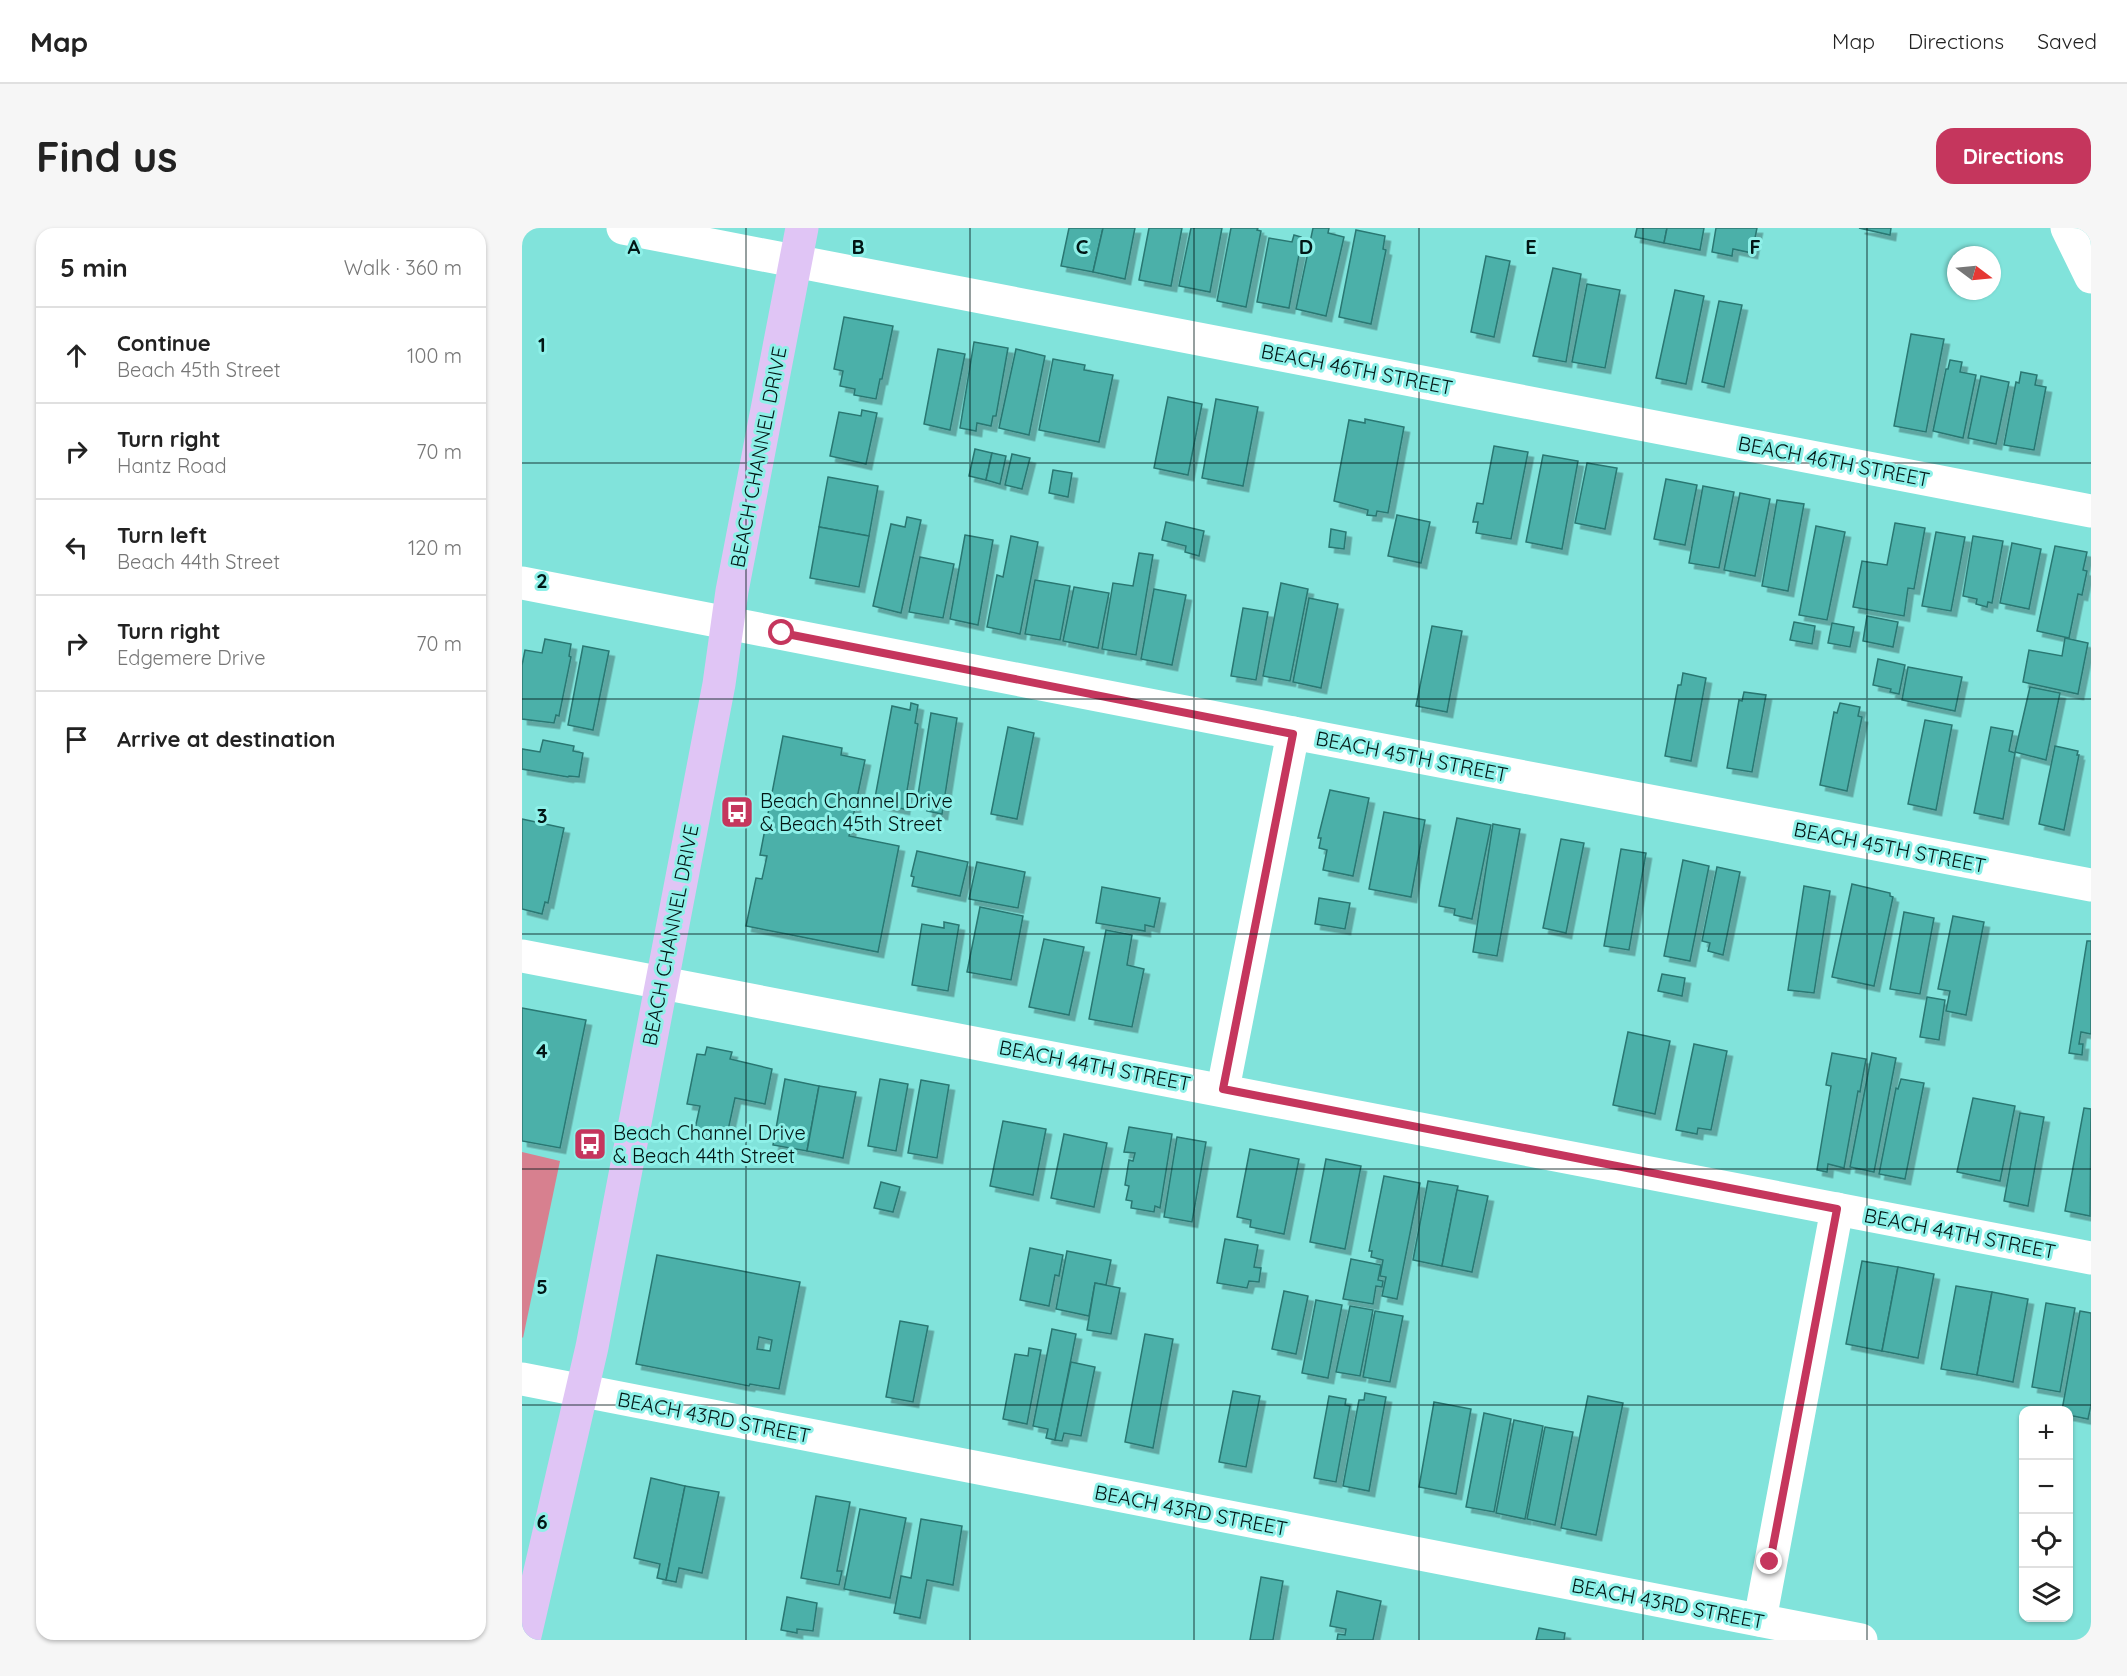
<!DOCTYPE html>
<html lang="en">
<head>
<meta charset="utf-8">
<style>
	body { margin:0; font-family:Quicksand,sans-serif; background:#f6f6f6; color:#222 }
	.controls { position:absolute; right:18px; bottom:18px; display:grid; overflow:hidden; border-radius:12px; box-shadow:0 2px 4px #0004 }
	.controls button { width:54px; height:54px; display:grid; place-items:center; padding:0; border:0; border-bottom:2px solid #e0e0e0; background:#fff; color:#222; font:30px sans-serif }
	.compass { position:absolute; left:1425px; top:18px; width:54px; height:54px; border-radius:50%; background:#fff; box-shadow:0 2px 4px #0004; rotate:106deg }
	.stop { position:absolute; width:18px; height:18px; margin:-14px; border:4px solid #c5365d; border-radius:50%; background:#fff }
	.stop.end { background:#c5365d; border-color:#fff; box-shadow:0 2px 6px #0008 }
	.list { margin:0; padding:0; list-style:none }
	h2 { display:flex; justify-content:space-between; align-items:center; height:78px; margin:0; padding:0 24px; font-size:26px }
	h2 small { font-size:20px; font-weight:400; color:#767676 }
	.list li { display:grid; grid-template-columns:39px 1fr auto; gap:18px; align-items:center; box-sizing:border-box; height:96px; padding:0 24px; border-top:2px solid #e0e0e0 }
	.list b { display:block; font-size:22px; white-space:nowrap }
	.list p { margin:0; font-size:20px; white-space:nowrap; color:#767676 }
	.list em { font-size:20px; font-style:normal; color:#767676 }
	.icon { flex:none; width:33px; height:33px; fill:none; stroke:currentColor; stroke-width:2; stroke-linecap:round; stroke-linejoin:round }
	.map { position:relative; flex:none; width:1569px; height:1412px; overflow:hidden; border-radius:18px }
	header { display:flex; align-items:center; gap:36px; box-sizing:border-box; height:84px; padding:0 30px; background:#fff; border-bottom:2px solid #e0e0e0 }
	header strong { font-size:28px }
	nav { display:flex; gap:33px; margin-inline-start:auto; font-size:21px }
	.intro { display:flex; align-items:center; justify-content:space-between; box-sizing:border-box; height:144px; padding:0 36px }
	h1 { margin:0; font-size:42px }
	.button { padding:15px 27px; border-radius:18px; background:#c5365d; color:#fff; font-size:21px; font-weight:700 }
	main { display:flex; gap:36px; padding:0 36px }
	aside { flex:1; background:#fff; border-radius:18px; box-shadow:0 2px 4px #0004 }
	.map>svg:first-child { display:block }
	.green { fill:#d7808f }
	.building { fill:#4bb0a9; stroke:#297772; stroke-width:1.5; fill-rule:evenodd; filter:url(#shadow) }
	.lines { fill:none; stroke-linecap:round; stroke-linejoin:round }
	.street { stroke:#fff; stroke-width:33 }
	.primary { stroke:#e0c5f5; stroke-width:33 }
	.route { stroke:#c5365d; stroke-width:8 }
	.grid { fill:none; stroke:#021615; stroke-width:1.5; stroke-opacity:0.55 }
	.labels { text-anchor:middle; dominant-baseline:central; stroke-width:6; stroke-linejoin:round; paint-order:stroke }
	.street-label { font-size:20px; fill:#021615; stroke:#8ef0e8 }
	.poi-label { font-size:20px; fill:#021615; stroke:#8ef0e8; text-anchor:start }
	.grid-label { font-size:20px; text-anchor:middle; font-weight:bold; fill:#021615; stroke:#8ef0e8; stroke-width:6; stroke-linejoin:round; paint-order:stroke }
</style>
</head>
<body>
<header>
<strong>Map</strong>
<nav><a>Map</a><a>Directions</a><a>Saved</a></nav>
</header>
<div class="intro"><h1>Find us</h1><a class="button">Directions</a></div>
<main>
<aside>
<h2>5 min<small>Walk · 360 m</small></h2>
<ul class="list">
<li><svg class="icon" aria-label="ahead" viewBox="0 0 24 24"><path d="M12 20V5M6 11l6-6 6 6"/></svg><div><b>Continue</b><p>Beach 45th Street</p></div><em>100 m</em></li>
<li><svg class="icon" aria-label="right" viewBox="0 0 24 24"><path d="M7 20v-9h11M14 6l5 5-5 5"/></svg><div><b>Turn right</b><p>Hantz Road</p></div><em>70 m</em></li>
<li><svg class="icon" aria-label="left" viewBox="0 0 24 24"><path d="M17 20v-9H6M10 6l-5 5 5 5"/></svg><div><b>Turn left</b><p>Beach 44th Street</p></div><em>120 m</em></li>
<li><svg class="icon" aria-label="right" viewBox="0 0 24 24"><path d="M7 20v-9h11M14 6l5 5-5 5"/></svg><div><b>Turn right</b><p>Edgemere Drive</p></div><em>70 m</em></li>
<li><svg class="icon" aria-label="arrive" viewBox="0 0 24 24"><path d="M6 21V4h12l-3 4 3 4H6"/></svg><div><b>Arrive at destination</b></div></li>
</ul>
</aside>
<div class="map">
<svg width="1569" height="1412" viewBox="0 0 1569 1412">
	<defs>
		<filter id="shadow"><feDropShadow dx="5.5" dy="5.5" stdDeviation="0" flood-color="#0004"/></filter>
	</defs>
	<rect width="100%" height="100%" fill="#81e3db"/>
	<!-- green -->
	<path class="green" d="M0,924L38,933L1,1110L0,1109Z"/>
	<!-- building -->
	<g class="building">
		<path d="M547,0H581L571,44L539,38Z"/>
		<path d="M581,0H613L603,51L571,44Z"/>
		<path d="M627,0H660L649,58L617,52Z"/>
		<path d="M669,0H700L688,64L657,58Z"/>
		<path d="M709,0H736L735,2L739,3L724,79L695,73Z"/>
		<path d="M791,0H807L806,5L822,9L804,88L774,81Z"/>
		<path d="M1115,0H1145L1142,15L1113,9Z"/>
		<path d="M1145,0H1182L1178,22L1142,15Z"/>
		<path d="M1194,0H1235L1230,25L1211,21L1210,28L1190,24Z"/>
		<path d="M1337,0H1369L1368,7Z"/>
		<path d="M834,2L863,8L861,21L864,22L849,96L817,89Z"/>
		<path d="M772,7L779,9L777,16H779L767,80L735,74L747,10L770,14Z"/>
		<path d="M964,28L988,33L972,109L949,104Z"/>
		<path d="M1031,40L1059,46L1044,134L1011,128Z"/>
		<path d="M1065,56L1098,62L1083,140L1050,134Z"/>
		<path d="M1153,62L1182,68L1164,156L1134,150Z"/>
		<path d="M1197,73L1220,77L1202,159L1180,154Z"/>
		<path d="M322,89L371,98L360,151H358L354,171L332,167L333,161L318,158L321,143L312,141Z"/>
		<path d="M1389,106L1422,111L1404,204L1372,198Z"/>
		<path d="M452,114L486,120L474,188H471L469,198L455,195L454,203L438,200Z"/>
		<path d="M416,121L443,126L428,202L402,196Z"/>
		<path d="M494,121L523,128L507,207L477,200Z"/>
		<path d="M531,131L563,137L562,142L591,147L577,214L517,202Z"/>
		<path d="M1428,132L1440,134L1438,144L1454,147L1441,210L1411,203L1424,141H1426Z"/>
		<path d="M1499,144L1515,147L1513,157L1524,159L1512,222L1482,217L1494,154L1497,155Z"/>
		<path d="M1459,148L1487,154L1474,216L1446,210Z"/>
		<path d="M646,169L680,176L666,247L632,240Z"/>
		<path d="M694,171L736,179L721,258L680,250Z"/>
		<path d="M340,182L355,185L344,236L308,228L317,184L339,188Z"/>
		<path d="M843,191L882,199L866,285L855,283L854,288L845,287L846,282L812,273L827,192L843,195Z"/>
		<path d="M972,218L1006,224L989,311L954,305L956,294H951L955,275L961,276Z"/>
		<path d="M453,221L470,225L464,252L447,248Z"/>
		<path d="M470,225L484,228L478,256L464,252Z"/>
		<path d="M490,226L508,230L500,261L483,257Z"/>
		<path d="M1021,227L1056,233L1040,321L1004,314Z"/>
		<path d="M1065,235L1095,240L1083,301L1053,295Z"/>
		<path d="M531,242L550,245L546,269L527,265Z"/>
		<path d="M306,249L356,258L347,308L297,299Z"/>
		<path d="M1144,251L1175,257L1163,317L1132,311Z"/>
		<path d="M1181,258L1212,264L1197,340L1167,335Z"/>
		<path d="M1218,265L1248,271L1233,348L1202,342Z"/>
		<path d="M1255,272L1282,276L1266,363L1240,358Z"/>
		<path d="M875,287L908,294L899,335L866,328Z"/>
		<path d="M385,289L399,292L379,385L351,378L369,296L383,299Z"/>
		<path d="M644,294L682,303L677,328L663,324L664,318L640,312Z"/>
		<path d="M1373,295L1403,300L1392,361L1386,360L1382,388L1331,379L1340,333L1365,337Z"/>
		<path d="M1294,298L1323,304L1305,392L1277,387Z"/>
		<path d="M297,299L347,308L337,359L288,350Z"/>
		<path d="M809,301L824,304L822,321L807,319Z"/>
		<path d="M1414,304L1443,309L1429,383L1400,378Z"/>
		<path d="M443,307L471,312L456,397L428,391Z"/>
		<path d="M489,308L516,314L498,406L465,399L475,347L481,349Z"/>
		<path d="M1451,308L1481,313L1470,375L1466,374L1465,379L1454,376L1455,371L1441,368Z"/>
		<path d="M1490,315L1519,321L1507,381L1478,375Z"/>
		<path d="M1533,318L1565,324L1561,342L1565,343L1560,367L1556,366L1547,410L1515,403Z"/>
		<path d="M617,325L631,327L614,427L580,421L591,355L611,358Z"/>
		<path d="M398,329L432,336L421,390L387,384Z"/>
		<path d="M513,352L548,358L538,412L503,406Z"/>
		<path d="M759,355L786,361L768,453L741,448Z"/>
		<path d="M552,359L587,365L576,420L541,413Z"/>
		<path d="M632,361L664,367L650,437L619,431Z"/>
		<path d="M787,370L816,376L799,460L771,454Z"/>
		<path d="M721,380L746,384L734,452L709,448Z"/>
		<path d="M1345,388L1376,394L1371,419L1341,413Z"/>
		<path d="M1272,394L1293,398L1290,416L1268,412Z"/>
		<path d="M1310,395L1332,399L1328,419L1306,415Z"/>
		<path d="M910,398L940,403L925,484L894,478Z"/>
		<path d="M1543,410L1566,415L1556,466L1501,454L1507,422L1540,428Z"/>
		<path d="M23,411L49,416L47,428L49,429L37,488L34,487L32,495L0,491V437L3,422L20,425Z"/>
		<path d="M61,418L87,423L71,502L46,497Z"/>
		<path d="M1356,431L1383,437L1377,466L1368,464L1369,461L1351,457Z"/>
		<path d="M1386,439L1440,449L1433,483L1380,472Z"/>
		<path d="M1161,445L1184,450L1169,533L1143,528L1156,457H1159Z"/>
		<path d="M1508,459L1538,465L1524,532L1493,524Z"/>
		<path d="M1222,464L1244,467L1230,544L1205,540L1217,472L1220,473Z"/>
		<path d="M389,475L396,477L393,495L396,496L382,581L352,575L370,478L388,482Z"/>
		<path d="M1318,475L1338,479L1336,488L1340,489L1325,563L1298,557L1312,484L1315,485Z"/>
		<path d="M409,485L435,490L420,586L405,583L407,569L396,567Z"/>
		<path d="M1403,492L1430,497L1414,582L1386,576Z"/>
		<path d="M486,499L512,505L495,591L469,586Z"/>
		<path d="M1469,499L1491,503L1487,523L1493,525L1481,591L1452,585Z"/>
		<path d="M261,508L320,520L319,527L343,532L327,608L377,618L356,724L224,698L234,650L240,651L245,628L238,627Z"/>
		<path d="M21,512L52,518L51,523L61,525L57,549L47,548L46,549L0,541V521L18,524Z"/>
		<path d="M1533,518L1556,523L1555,527H1557L1542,602L1517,596Z"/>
		<path d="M808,562L847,570L831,648L801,642L805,622L797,620L799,610H796Z"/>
		<path d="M862,584L903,592L889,669L847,661Z"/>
		<path d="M935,590L969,597L950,691L932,687L933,681L917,678Z"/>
		<path d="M0,591L42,600L26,675L23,674L20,686L0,681Z"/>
		<path d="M971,596L998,601L975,728L951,724Z"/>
		<path d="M1039,611L1062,615L1044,705L1021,700Z"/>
		<path d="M1099,621L1124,625L1107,722L1082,718Z"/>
		<path d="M395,623L446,634L438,668L390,658L392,649L389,648Z"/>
		<path d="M1161,632L1187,638L1168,733L1142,728Z"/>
		<path d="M455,634L503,644L496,680L447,671Z"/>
		<path d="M1195,639L1218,644L1201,727L1186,723L1188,715L1180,713Z"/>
		<path d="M1330,656L1368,665V668L1371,669L1352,758L1310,749Z"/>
		<path d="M1282,658L1308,663L1292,765L1266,762Z"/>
		<path d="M580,659L638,670L632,699L623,697V703L574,695Z"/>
		<path d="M797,670L828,675L823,701L793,696Z"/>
		<path d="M458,679L501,688L489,752L445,744Z"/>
		<path d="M1382,684L1412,690L1398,766L1368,761Z"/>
		<path d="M1431,688L1462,694L1444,787L1424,783L1428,763L1416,761Z"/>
		<path d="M422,694L437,697L426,763L390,757L400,696L422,700Z"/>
		<path d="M584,702L610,707L605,737L622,741L610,799L567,791Z"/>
		<path d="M522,711L562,719L547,787L507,779Z"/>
		<path d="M1565,713H1569V806L1559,804L1557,816H1561L1560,827L1547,825Z"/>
		<path d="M1140,746L1163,750L1160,768L1136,763Z"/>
		<path d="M1405,769L1423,772L1417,812L1398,809Z"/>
		<path d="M0,780L64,792L38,920L0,913Z"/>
		<path d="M1106,804L1148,813L1133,886L1091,877Z"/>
		<path d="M1172,816L1205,823L1189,902L1176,900L1175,906L1154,902Z"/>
		<path d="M185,819L210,824L208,831L250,841L243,876L213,870L205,907L173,901L178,878L165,876L175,826L183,827Z"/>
		<path d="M1310,825L1344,831L1338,864L1336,863L1322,940L1306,936L1305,944L1295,942L1309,858L1304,857Z"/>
		<path d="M1350,825L1374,830L1352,944L1328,939Z"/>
		<path d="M263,851L297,858L285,923L251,917Z"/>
		<path d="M358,851L386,856L374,923L346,918Z"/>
		<path d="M1379,851L1402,855L1383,951L1357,946L1374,860L1376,861Z"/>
		<path d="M399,852L427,857L415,930L386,925Z"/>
		<path d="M297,858L334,864L321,930L285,923Z"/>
		<path d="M1451,870L1493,878L1478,953L1435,944Z"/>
		<path d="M1562,880L1569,881L1568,988L1543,983Z"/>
		<path d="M1498,885L1522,889L1506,978L1482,973Z"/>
		<path d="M481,893L524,901L511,967L468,958Z"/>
		<path d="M607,899L650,906L638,980L633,978L632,984L609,980L610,973L604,972L607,958L603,957L607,932L611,933L613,925L602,924Z"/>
		<path d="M542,906L585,915L572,979L529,970Z"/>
		<path d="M655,909L684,914L670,994L642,989Z"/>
		<path d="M728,921L777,931L762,1006L728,999L729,992L715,989Z"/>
		<path d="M804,931L839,938L823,1021L788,1014Z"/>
		<path d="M862,948L898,955L875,1071L860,1068L864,1049L858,1048L861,1032L849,1029L850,1023H847Z"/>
		<path d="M906,953L936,958L920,1038L891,1032Z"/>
		<path d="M359,954L378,959L371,984L352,980Z"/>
		<path d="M935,962L966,968L950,1044L920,1038Z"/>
		<path d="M703,1011L736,1017L732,1039L739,1040L737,1054L727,1053L725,1060L695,1055Z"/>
		<path d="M508,1020L541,1027L537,1048L533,1047L527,1078L498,1072Z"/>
		<path d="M545,1023L589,1032L584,1057L573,1055L567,1088L534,1081Z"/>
		<path d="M135,1027L278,1054L257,1161L228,1156L227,1158L114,1136ZM237,1109L250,1112L248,1123L235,1121Z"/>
		<path d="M829,1031L859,1037L856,1052L861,1053L860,1059L854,1058L851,1076L821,1071Z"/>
		<path d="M1340,1033L1376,1039L1360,1123L1324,1116Z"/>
		<path d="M1376,1039L1412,1046L1396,1130L1360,1123Z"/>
		<path d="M573,1055L598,1060L589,1106L565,1102Z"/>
		<path d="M1434,1058L1470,1064L1455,1147L1419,1141Z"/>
		<path d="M762,1063L786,1068L774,1126L750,1121Z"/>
		<path d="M1470,1064L1506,1071L1491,1154L1455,1147Z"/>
		<path d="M794,1072L820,1077L806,1150L780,1145Z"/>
		<path d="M1524,1075L1553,1080L1538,1164L1510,1159Z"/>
		<path d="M828,1078L851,1082L838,1148L814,1144Z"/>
		<path d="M853,1083L881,1088L868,1154L841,1149Z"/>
		<path d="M1558,1083L1569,1085V1177L1566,1191L1546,1187V1182H1540Z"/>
		<path d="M378,1093L406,1098L391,1174L364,1169Z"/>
		<path d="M530,1101L554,1106L533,1212L524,1210L526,1201L511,1198Z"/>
		<path d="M623,1106L651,1111L631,1220L603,1214Z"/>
		<path d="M507,1120L519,1122L505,1196L481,1191L493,1126L506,1128Z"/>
		<path d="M549,1134L573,1139L559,1208L542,1205L540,1213L533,1212Z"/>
		<path d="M711,1163L738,1168L724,1239L697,1234Z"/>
		<path d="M843,1165L864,1169L847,1263L821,1258L837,1172H842Z"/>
		<path d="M807,1168L824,1171L823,1177L828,1178L814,1254L792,1250Z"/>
		<path d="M1066,1168L1101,1175L1074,1307L1039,1300Z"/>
		<path d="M912,1174L949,1181L934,1266L897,1259Z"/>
		<path d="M962,1185L989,1191L972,1284L944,1279Z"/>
		<path d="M992,1192L1021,1198L1003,1291L974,1285Z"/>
		<path d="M1023,1199L1051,1204L1033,1297L1005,1291Z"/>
		<path d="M129,1250L163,1258L144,1352L135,1350L138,1336L112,1330Z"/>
		<path d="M163,1258L197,1264L180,1345L157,1340L154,1354L144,1352Z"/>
		<path d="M294,1268L328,1274L315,1343H320L317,1357L279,1350Z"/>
		<path d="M338,1281L384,1290L368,1370L322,1361Z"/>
		<path d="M399,1291L440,1298L431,1357L405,1352L398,1390L372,1385L379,1348L389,1350Z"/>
		<path d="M739,1349L761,1353L751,1412H728Z"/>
		<path d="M815,1363L859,1373L851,1412H815L816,1406L823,1407L824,1401L808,1398Z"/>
		<path d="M265,1369L295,1375L291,1403L275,1401V1405L259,1402Z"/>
		<path d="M1017,1400L1043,1405L1042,1412H1014Z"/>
	</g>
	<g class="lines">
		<!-- street -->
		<g class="street">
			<path d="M101,0L1569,283"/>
			<path d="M1545,0L1569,49"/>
			<path d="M0,355L771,505L1569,657"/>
			<path d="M0,728L1569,1030"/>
			<path d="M701,861L771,505"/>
			<path d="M0,1151L1339,1412"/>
			<path d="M1238,1392L1315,981"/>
		</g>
		<!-- primary -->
		<path class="primary" d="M2,1412L70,1119L197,456L210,363L280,0"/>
	</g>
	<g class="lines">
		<!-- route -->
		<path class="route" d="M260,405L771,506L701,861L1315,981L1248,1334"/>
	</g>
	<!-- grid -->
	<path class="grid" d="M224,0V1412M448,0V1412M672,0V1412M897,0V1412M1121,0V1412M1345,0V1412M0,235H1569M0,471H1569M0,706H1569M0,941H1569M0,1177H1569"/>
	<!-- icons -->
	<defs>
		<symbol id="bus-square" viewBox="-11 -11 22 22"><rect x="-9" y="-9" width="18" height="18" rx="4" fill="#c5365d" stroke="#8ef0e8"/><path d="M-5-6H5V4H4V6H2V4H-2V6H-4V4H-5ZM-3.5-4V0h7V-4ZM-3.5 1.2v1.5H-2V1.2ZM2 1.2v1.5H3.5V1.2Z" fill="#fff"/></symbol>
	</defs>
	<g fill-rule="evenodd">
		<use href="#bus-square" x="196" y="565" width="38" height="38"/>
		<use href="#bus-square" x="49" y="897" width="38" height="38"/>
	</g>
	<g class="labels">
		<!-- street labels -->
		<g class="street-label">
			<text transform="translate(835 141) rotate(11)">BEACH 46TH STREET</text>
			<text transform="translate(236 229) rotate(-79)">BEACH CHANNEL DRIVE</text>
			<text transform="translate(1312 233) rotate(11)">BEACH 46TH STREET</text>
			<text transform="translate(890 528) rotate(11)">BEACH 45TH STREET</text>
			<text transform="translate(1368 619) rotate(11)">BEACH 45TH STREET</text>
			<text transform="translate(148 707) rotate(-79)">BEACH CHANNEL DRIVE</text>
			<text transform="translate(573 837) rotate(11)">BEACH 44TH STREET</text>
			<text transform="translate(1438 1005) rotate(11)">BEACH 44TH STREET</text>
			<text transform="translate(192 1189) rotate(11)">BEACH 43RD STREET</text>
			<text transform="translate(669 1282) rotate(11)">BEACH 43RD STREET</text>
			<text transform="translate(1146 1375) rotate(11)">BEACH 43RD STREET</text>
		</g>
		<!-- poi labels -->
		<g class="poi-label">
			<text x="238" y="572">Beach Channel Drive<tspan x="238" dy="23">&amp; Beach 45th Street</tspan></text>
			<text x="91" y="904">Beach Channel Drive<tspan x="91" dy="23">&amp; Beach 44th Street</tspan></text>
		</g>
	</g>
	<g class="grid-label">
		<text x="112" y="26">A</text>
		<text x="336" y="26">B</text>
		<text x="560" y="26">C</text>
		<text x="784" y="26">D</text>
		<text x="1009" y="26">E</text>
		<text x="1233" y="26">F</text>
		<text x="20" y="124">1</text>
		<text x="20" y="360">2</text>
		<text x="20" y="595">3</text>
		<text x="20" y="830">4</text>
		<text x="20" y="1066">5</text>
		<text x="20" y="1301">6</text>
	</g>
</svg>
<div class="controls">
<button>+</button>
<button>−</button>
<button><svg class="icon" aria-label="locate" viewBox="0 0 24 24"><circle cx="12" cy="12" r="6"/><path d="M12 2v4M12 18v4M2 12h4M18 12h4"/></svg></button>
<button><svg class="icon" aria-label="layers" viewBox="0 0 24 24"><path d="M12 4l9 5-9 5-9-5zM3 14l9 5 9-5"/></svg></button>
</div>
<svg class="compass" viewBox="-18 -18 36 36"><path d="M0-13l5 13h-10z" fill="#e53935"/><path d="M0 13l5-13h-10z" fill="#767676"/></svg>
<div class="stop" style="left:260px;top:405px"></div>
<div class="stop end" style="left:1248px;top:1334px"></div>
</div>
</main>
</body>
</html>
